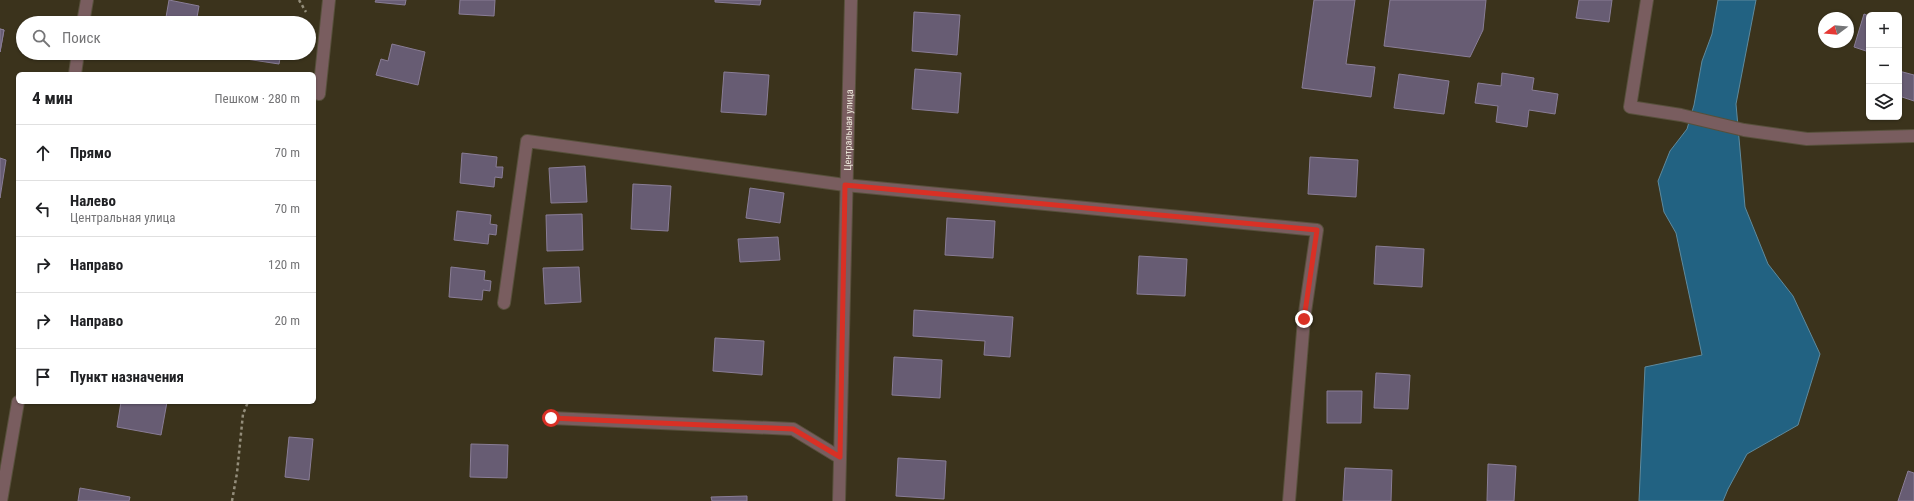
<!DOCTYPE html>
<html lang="ru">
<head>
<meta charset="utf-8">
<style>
	body { margin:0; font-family:"Roboto Condensed",sans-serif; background:#f6f6f6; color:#202124 }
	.controls { position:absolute; right:12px; top:12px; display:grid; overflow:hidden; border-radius:6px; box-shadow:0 1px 3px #0004 }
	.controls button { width:36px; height:36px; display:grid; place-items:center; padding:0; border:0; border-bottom:1px solid #e0e0e0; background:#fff; color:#202124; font:20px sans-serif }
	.compass { position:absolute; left:1818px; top:12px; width:36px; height:36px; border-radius:50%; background:#fff; box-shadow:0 1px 3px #0004; rotate:254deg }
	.stop { position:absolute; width:12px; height:12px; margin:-9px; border:3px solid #d93025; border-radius:50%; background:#fff }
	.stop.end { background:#d93025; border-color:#fff; box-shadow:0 1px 4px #0008 }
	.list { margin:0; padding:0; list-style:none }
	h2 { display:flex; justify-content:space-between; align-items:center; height:52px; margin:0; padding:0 16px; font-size:17px }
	h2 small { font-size:13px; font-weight:400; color:#757577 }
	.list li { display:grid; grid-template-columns:26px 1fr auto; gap:12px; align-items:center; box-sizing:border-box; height:56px; padding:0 16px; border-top:1px solid #e0e0e0 }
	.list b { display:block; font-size:15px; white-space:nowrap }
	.list p { margin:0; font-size:13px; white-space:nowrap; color:#757577 }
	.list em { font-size:13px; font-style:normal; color:#757577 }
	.icon { flex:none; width:22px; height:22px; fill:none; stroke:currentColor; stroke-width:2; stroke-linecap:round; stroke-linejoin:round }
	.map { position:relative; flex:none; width:1914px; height:501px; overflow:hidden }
	.search { position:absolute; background:#fff; box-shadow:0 1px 3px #0004; left:16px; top:16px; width:300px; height:44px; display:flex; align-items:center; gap:10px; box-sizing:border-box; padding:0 14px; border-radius:22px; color:#757577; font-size:15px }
	.panel { position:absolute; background:#fff; box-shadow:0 1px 3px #0004; left:16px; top:72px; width:300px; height:332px; border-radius:6px }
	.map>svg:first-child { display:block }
	.water { fill:#226282; stroke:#5f8a9d }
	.building { fill:#675c73; stroke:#897d96 }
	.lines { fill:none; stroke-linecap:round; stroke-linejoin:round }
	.minor-casing { stroke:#57503b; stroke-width:14 }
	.path { stroke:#948e7b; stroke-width:2.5; stroke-dasharray:3 3; stroke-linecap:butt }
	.minor { stroke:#795d5f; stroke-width:12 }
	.route { stroke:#d93025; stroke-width:5 }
	.labels { text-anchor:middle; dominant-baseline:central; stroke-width:3.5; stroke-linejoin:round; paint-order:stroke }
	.street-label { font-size:10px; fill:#ede9db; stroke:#3b331c }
</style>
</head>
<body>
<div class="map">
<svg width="1914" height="501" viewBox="0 0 1914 501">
	<rect width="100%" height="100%" fill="#3b331c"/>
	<!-- water -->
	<path class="water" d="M1718,0H1756L1736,104L1745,207L1768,264L1793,296L1820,354L1798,425L1747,454L1728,489L1723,501H1639L1645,367L1702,355L1676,233L1664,212L1658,181L1670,151L1687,129L1694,105L1702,61L1712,34Z"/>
	<!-- building -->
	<g class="building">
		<path d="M169,0L199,6L196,23H165Z"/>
		<path d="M376,0H406L405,5L375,2Z"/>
		<path d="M460,0H495L494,16L459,14Z"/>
		<path d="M715,0H761L760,5L715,2Z"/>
		<path d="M1314,0H1355L1346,64L1375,67L1371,97L1302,88Z"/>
		<path d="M1390,0H1486L1483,30L1470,57L1384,46Z"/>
		<path d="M1579,0H1612L1609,22L1576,18Z"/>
		<path d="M914,12L960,15L957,55L912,51Z"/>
		<path d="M1864,14L1869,16V52L1854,47Z"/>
		<path d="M0,29L4,30L0,52Z"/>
		<path d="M0,29L4,30L0,52Z"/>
		<path d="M392,44L425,52L418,85L376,75L381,59L388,61Z"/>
		<path d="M247,53H281L279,64L246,59Z"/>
		<path d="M915,69L961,73L958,113L912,109Z"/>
		<path d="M1899,71L1914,75V101L1899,96Z"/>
		<path d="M724,72L769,75L766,115L721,112Z"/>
		<path d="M1502,73L1534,78L1532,90L1558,94L1555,114L1529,110L1527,127L1496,122L1498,106L1475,103L1478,83L1501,86Z"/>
		<path d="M1399,74L1449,81L1444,114L1394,108Z"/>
		<path d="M462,153L497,157L496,167H503L502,178L495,177L494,187L460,183Z"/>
		<path d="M1310,157L1358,160L1356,197L1308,194Z"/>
		<path d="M0,158L6,160L0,198Z"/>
		<path d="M585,166L587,202L551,203L549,168Z"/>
		<path d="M633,184L671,186L668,231L631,229Z"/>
		<path d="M750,188L784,193L780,223L746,218Z"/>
		<path d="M457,211L491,215L490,224L497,225L496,235L489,234L488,244L454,240Z"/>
		<path d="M582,214L583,250L547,251L546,215Z"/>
		<path d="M947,218L995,221L993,258L945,255Z"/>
		<path d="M778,237L780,260L740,262L738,239Z"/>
		<path d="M1376,246L1424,249L1422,287L1374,284Z"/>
		<path d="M1139,256L1187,259L1185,296L1137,294Z"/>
		<path d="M451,267L485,271L484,280L491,281L490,291L483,290L482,300L449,297Z"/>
		<path d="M579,267L581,302L545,304L543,268Z"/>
		<path d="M914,310L1013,317L1010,357L984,355L985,341L913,336Z"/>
		<path d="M715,338L764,341L762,375L713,371Z"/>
		<path d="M894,357L942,360L940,398L892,395Z"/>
		<path d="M1376,373L1410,375L1408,409L1374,408Z"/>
		<path d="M1327,391H1362L1361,423H1327Z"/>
		<path d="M121,402H167L161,435L117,427Z"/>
		<path d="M289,437L313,439L309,480L285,477Z"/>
		<path d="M471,444L508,445L507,478L470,477Z"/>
		<path d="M898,458L946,461L944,499L896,496Z"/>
		<path d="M1488,464L1516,466L1514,501H1487Z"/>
		<path d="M1345,468L1392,470L1391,501H1343Z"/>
		<path d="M1908,471L1914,473V501H1898Z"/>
		<path d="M80,488L130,497L129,501H78Z"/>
		<path d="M747,496V501H712L711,497Z"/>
	</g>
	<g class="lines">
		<defs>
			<g id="minor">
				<path d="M1647,0L1630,107L1681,115L1744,130L1807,139L1914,136"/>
				<path d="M83,23L87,0"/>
				<path d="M75,74L78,53"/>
				<path d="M319,94L329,0"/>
				<path d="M504,303L527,141L845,185L1317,230L1304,319L1289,501"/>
				<path d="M551,418L793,429L839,457"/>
				<path d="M1,501L18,402"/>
				<path id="s1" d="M839,501L851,0"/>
			</g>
		</defs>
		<!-- minor casing -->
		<use href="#minor" class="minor-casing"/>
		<!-- path -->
		<g class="path">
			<path d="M299,0L306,12"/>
			<path d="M232,501L237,473L243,414L248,402"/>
		</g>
		<!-- minor -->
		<use href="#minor" class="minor"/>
	</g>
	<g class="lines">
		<!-- route -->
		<path class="route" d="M551,418L793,429L840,457L845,185L1317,230L1304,319"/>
	</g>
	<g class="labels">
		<!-- street labels -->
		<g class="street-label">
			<text stroke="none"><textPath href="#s1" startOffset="371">Центральная улица</textPath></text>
		</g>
	</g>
</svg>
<div class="controls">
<button>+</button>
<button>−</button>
<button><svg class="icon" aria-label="layers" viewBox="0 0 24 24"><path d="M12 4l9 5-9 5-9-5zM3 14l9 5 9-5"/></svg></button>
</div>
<svg class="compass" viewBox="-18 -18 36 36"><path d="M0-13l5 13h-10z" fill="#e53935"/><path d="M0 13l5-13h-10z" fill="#757577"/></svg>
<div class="stop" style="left:551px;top:418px"></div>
<div class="stop end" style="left:1304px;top:319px"></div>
<div class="search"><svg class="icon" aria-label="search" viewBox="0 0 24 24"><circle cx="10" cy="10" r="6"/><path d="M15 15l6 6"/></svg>Поиск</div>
<section class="panel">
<h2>4 мин<small>Пешком · 280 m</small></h2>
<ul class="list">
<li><svg class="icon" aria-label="ahead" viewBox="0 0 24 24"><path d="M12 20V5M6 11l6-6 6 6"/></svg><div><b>Прямо</b></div><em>70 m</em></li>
<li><svg class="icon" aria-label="left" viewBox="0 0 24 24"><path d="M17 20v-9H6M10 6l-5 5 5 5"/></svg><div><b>Налево</b><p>Центральная улица</p></div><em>70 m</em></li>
<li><svg class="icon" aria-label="right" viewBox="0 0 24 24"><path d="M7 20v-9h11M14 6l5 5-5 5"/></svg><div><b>Направо</b></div><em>120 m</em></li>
<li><svg class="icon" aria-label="right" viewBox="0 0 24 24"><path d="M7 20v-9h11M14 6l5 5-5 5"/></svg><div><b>Направо</b></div><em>20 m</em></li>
<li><svg class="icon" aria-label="arrive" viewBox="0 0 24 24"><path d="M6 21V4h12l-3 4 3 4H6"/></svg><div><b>Пункт назначения</b></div></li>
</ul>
</section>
</div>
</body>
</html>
